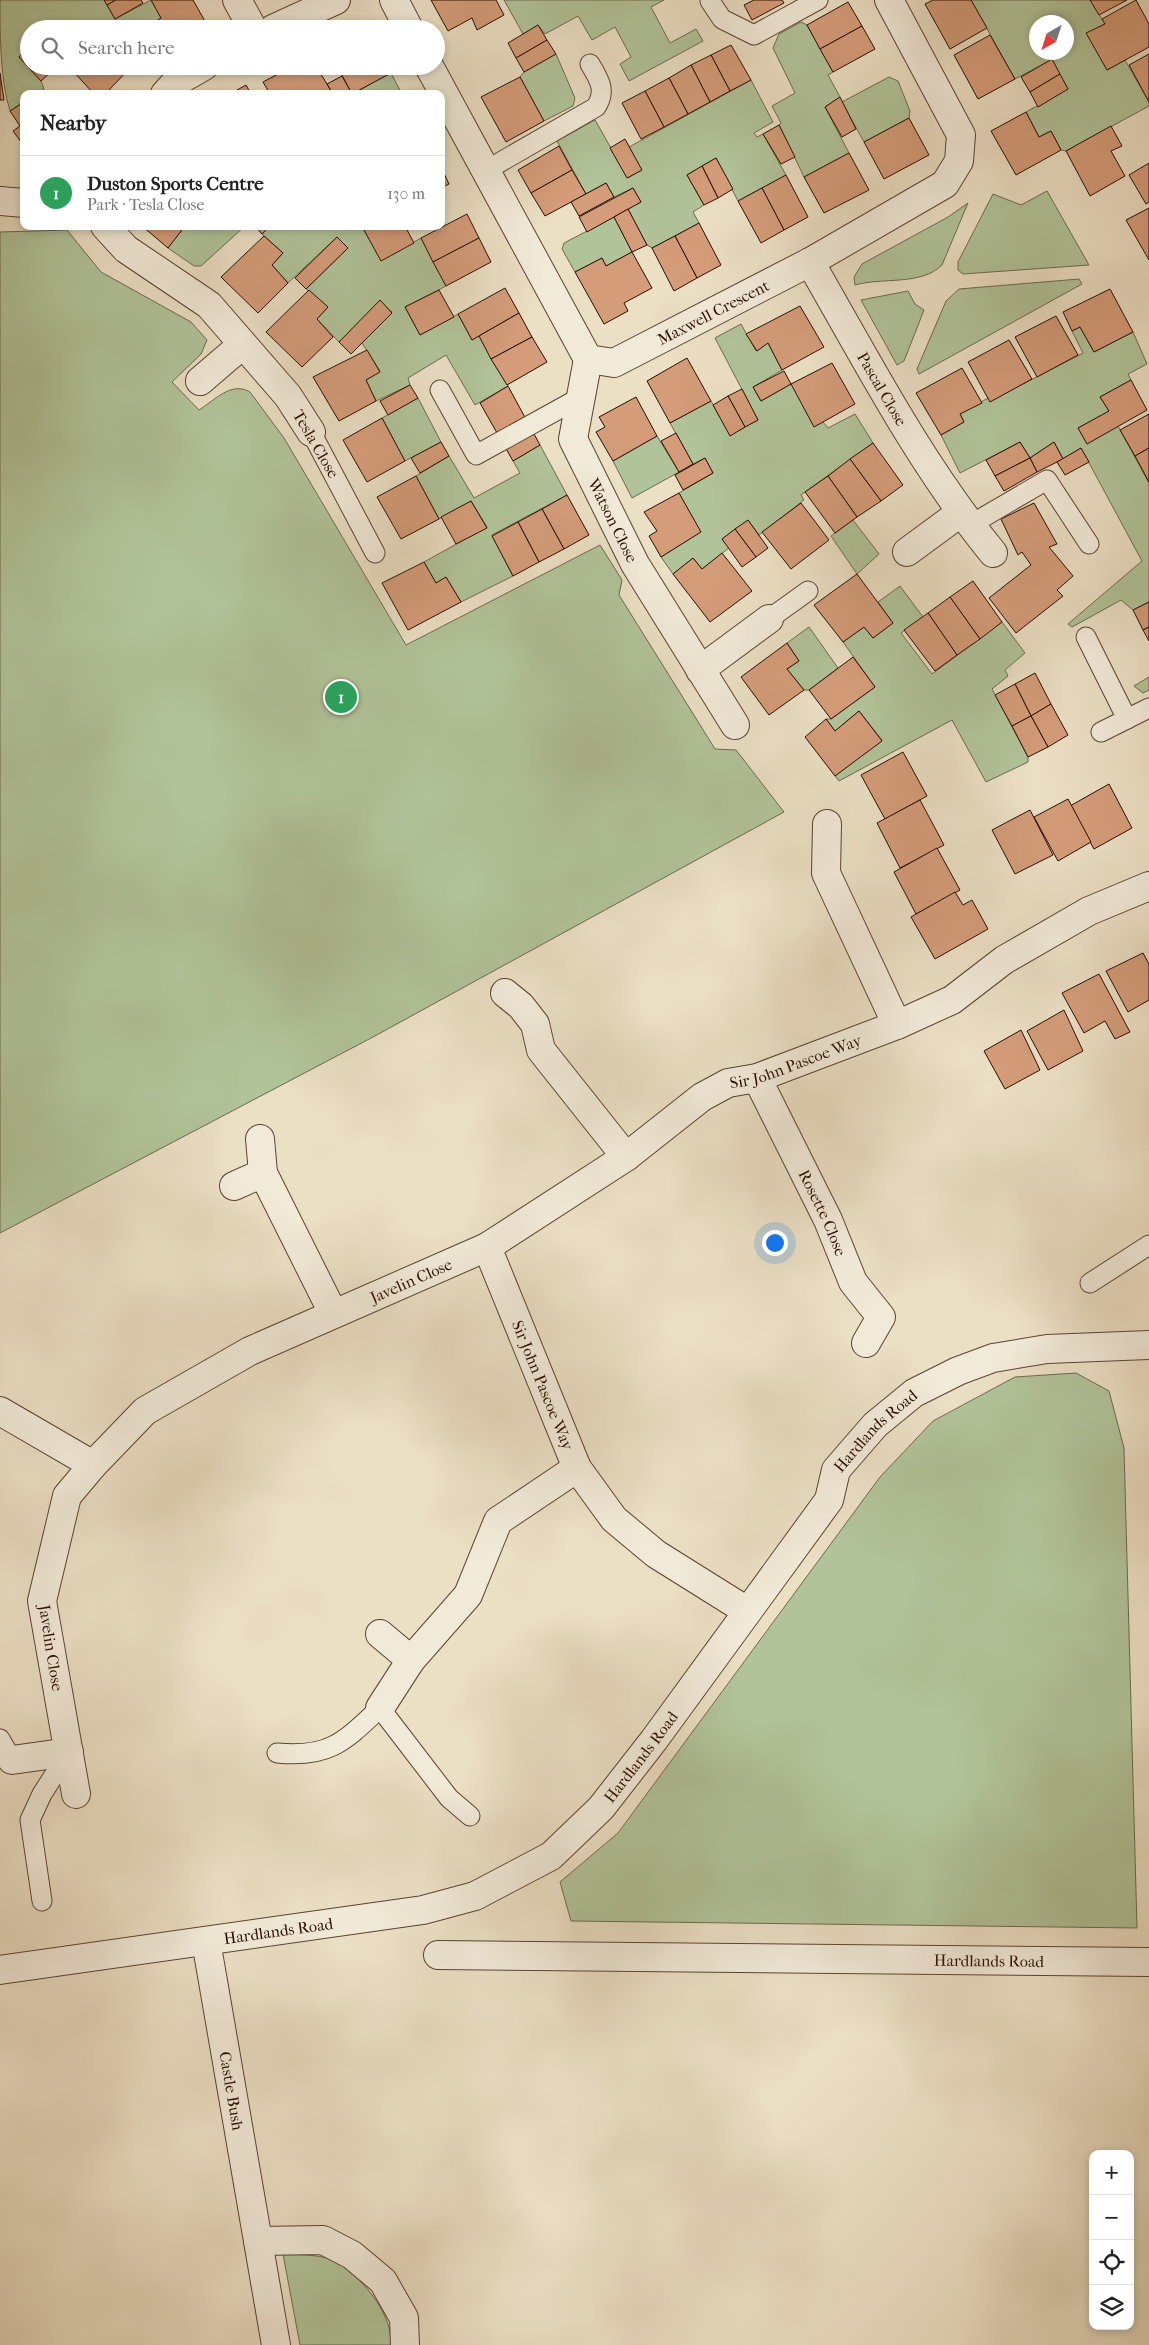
<!DOCTYPE html>
<html lang="en">
<head>
<meta charset="utf-8">
<style>
	body { margin:0; font-family:"IM FELL French Canon",serif; background:#f2f2f2; color:#222 }
	.controls { position:absolute; right:15px; bottom:15px; display:grid; overflow:hidden; border-radius:10px; box-shadow:0 2px 8px #0003 }
	.controls button { width:45px; height:45px; display:grid; place-items:center; padding:0; border:0; border-bottom:1px solid #e0e0e0; background:#fff; color:#222; font:25px sans-serif }
	.compass { position:absolute; left:1029px; top:15px; width:45px; height:45px; border-radius:50%; background:#fff; box-shadow:0 2px 8px #0003; rotate:219deg }
	.you { position:absolute; left:774px; top:1242px; width:18px; height:18px; margin:-12px; border:4px solid #fff; border-radius:50%; background:#1a73e8; box-shadow:0 0 0 8px #1a73e833 }
	.badge { display:grid; place-items:center; width:32px; height:32px; border-radius:50%; background:#0f766e; color:#fff; font-size:16px; font-weight:700 }
	.pin { position:absolute; translate:-50% -50%; border:2px solid #fff; box-shadow:0 1px 5px #0006 }
	.list { margin:0; padding:0; list-style:none }
	h2 { display:flex; justify-content:space-between; align-items:center; height:65px; margin:0; padding:0 20px; font-size:21px }
	h2 small { font-size:16px; font-weight:400; color:#767676 }
	.list li { display:grid; grid-template-columns:32px 1fr auto; gap:15px; align-items:center; box-sizing:border-box; height:75px; padding:0 20px; border-top:1px solid #e0e0e0 }
	.list b { display:block; font-size:19px; white-space:nowrap }
	.list p { margin:0; font-size:16px; white-space:nowrap; color:#767676 }
	.list em { font-size:16px; font-style:normal; color:#767676 }
	.icon { flex:none; width:28px; height:28px; fill:none; stroke:currentColor; stroke-width:2; stroke-linecap:round; stroke-linejoin:round }
	.map { position:relative; flex:none; width:1149px; height:2345px; overflow:hidden }
	.search { position:absolute; background:#fff; box-shadow:0 2px 8px #0003; left:20px; top:20px; width:425px; height:55px; display:flex; align-items:center; gap:12px; box-sizing:border-box; padding:0 18px; border-radius:28px; color:#767676; font-size:19px }
	.panel { position:absolute; background:#fff; box-shadow:0 2px 8px #0003; left:20px; top:90px; width:425px; height:140px; border-radius:10px }
	.map>svg:first-child { display:block }
	.green { fill:#b1c399; stroke:#6e684c; fill-rule:evenodd }
	.building { fill:#d49c79; stroke:#2a0d00 }
	.lines { fill:none; stroke-linecap:round; stroke-linejoin:round }
	.lane-casing { stroke:#5a4231; stroke-width:21 }
	.street-casing { stroke:#5a4231; stroke-width:30 }
	.lane { stroke:#f2ead9; stroke-width:19 }
	.street { stroke:#f2ead9; stroke-width:28 }
	.labels { text-anchor:middle; dominant-baseline:central; stroke-width:4; stroke-linejoin:round; paint-order:stroke }
	.street-label { font-size:16px; fill:#2a0d00; stroke:#f2ead9 }
</style>
</head>
<body>
<div class="map">
<svg width="1149" height="2345" viewBox="0 0 1149 2345">
	<rect width="100%" height="100%" fill="#ebdfc4"/>
	<filter id="stains"><feTurbulence type="fractalNoise" baseFrequency=".004" numOctaves="4"/><feColorMatrix values="0 0 0 0 .2 0 0 0 0 .09 0 0 0 0 .02 0 0 0 .5 -.17"/></filter>
	<radialGradient id="worn" r=".72"><stop offset=".6" stop-color="#630" stop-opacity="0"/><stop offset="1" stop-color="#630" stop-opacity=".3"/></radialGradient>
	<!-- green -->
	<g class="green">
		<path d="M0,0H104L115,19L151,0L161,18L145,29H29V47L19,57L41,81L44,89L37,94H24V102L10,111C0,79 0,35 0,0Z"/>
		<path d="M504,0H664L651,7L670,43L696,29L703,41L629,81L620,64L631,57L615,27L592,40L578,16L545,34L538,25L523,34Z"/>
		<path d="M971,0H1090L1105,24L1087,33L1107,70L1125,60L1149,102V106L1066,151L1061,150L1051,131L1039,137L1026,112L1068,89L1051,60L1015,79ZM1036,22H1066V52H1036Z"/>
		<path d="M801,22L807,25L833,72L828,75L840,97L825,107L849,153L804,177L779,125L781,123L772,106L795,93L773,48L779,34Z"/>
		<path d="M556,54L575,98L573,106L544,121L520,77L524,72Z"/>
		<path d="M391,73L402,94H352Z"/>
		<path d="M889,77L898,81L910,111L909,118L864,142L842,102Z"/>
		<path d="M751,80L773,122L754,133L757,137L763,134L786,175L738,201L716,158L687,175L704,205L693,212L699,223L652,248L647,245L628,209L641,202L633,188L614,197L606,183L586,194L557,141L595,120L628,178L641,170L629,147Z"/>
		<path d="M1047,191L1089,265L963,274L958,270V262L993,194L1021,205Z"/>
		<path d="M968,203L942,265C921,286 882,277 855,285L854,277L862,264L948,217Z"/>
		<path d="M614,217L632,252L606,266L602,258L575,272L562,249L564,243Z"/>
		<path d="M185,226H245L201,266H194L168,248Z"/>
		<path d="M270,226H371L364,230L381,260L421,238L446,286L405,307L420,335L458,314L472,340L479,336L508,386L475,405L446,355L408,378L410,385L376,401L366,380L380,371L362,343L392,312L380,301L339,342L317,319L328,307L306,289L348,248L337,237L288,283L272,265L283,253L262,234Z"/>
		<path d="M67,230L101,272L191,322L207,340L201,354L172,382L199,410C215,400 231,381 250,392L284,438L406,645L600,545L622,580L619,595L715,749L736,750L784,812L373,1037L0,1233V232Z"/>
		<path d="M1079,279L1082,284L919,374L917,369L946,301L959,289Z"/>
		<path d="M908,291L915,304L924,310L904,361L897,365L861,300Z"/>
		<path d="M741,324L756,351L768,343L782,370L753,387L761,401L791,384L828,428L855,414L873,443L801,495L804,500L759,535L748,520L722,539L729,548L702,569L693,558L673,574L661,557L700,532L679,493L713,473L705,458L693,464L670,423L711,401L730,435L758,420L715,338Z"/>
		<path d="M1080,327L1094,352L1133,332L1147,364L1128,374L1131,380L1100,397L1109,411L1078,428L1118,426L1149,483V602L1133,610L1121,600L1072,627L1068,624L1142,561L1081,448L1063,459L1054,442L1030,458L1020,442L960,473L941,435L964,422L960,414L988,398L990,401L1083,353L1072,331Z"/>
		<path d="M418,398L441,442L405,461L382,418Z"/>
		<path d="M657,436L679,472L632,498L613,461Z"/>
		<path d="M540,445L567,495L492,535L513,576L461,602L446,577L436,583L424,562L487,527L471,501L439,519L416,476L449,456L474,498L520,473L513,461Z"/>
		<path d="M853,520L879,554L857,574L831,536Z"/>
		<path d="M900,586L923,617L901,633L932,674L1002,622L1025,653L1005,670L1008,676L992,689L1028,757V762L986,782L952,720L839,781L835,776L882,740L859,711L835,731L826,719H831L875,687L843,642L864,627L873,638L893,623L878,602Z"/>
		<path d="M809,627L838,668L809,690H804L787,669L799,661L787,643Z"/>
		<path d="M1149,677V690L1143,693L1134,686Z"/>
		<path d="M1076,1373L1109,1391L1124,1448L1137,1928L571,1921L560,1882L618,1833L880,1477L933,1421L1015,1377Z"/>
		<path d="M283,2254C302,2255 323,2254 340,2263C344,2265 348,2270 352,2273C373,2293 390,2315 392,2345H300Z"/>
	</g>
	<!-- building -->
	<g class="building">
		<path d="M104,0H116L107,5Z"/>
		<path d="M116,0H141L143,3L115,19L107,5Z"/>
		<path d="M151,0H193L206,23L195,29H145L161,18Z"/>
		<path d="M431,0H496L504,15L477,30L472,18L448,31Z"/>
		<path d="M754,0H782L784,3L752,20L744,5Z"/>
		<path d="M933,0H971L987,28L950,49L925,4Z"/>
		<path d="M1090,0H1127L1099,15Z"/>
		<path d="M1136,0L1149,24V47L1107,70L1086,33L1105,24L1102,19Z"/>
		<path d="M848,2L862,26L820,49L807,25Z"/>
		<path d="M538,25L547,40L516,58L508,43Z"/>
		<path d="M862,26L875,49L833,72L820,49Z"/>
		<path d="M990,35L1015,79L978,99L954,55Z"/>
		<path d="M547,40L556,54L524,72L516,58Z"/>
		<path d="M731,45L751,80L730,91L711,55Z"/>
		<path d="M29,47V66H49L53,70L41,81L19,57Z"/>
		<path d="M1149,54V102L1129,65Z"/>
		<path d="M711,55L730,91L710,102L691,65Z"/>
		<path d="M1052,59L1060,74L1030,92L1021,77Z"/>
		<path d="M691,65L710,102L688,114L669,78Z"/>
		<path d="M73,66H132L105,94H94L71,69Z"/>
		<path d="M293,66H316L333,94H270L263,82Z"/>
		<path d="M337,66H387L391,73L352,94Z"/>
		<path d="M0,73L4,100H0Z"/>
		<path d="M1060,74L1068,89L1038,107L1030,92Z"/>
		<path d="M342,76L352,94H333L327,84Z"/>
		<path d="M520,77L544,121L506,142L481,97Z"/>
		<path d="M669,78L688,114L664,127L645,91Z"/>
		<path d="M246,85L251,94H230Z"/>
		<path d="M645,91L664,127L641,139L622,103Z"/>
		<path d="M840,97L856,129L842,137L825,107Z"/>
		<path d="M24,102V146L13,131L20,126L10,111Z"/>
		<path d="M1026,112L1039,137L1051,131L1061,150L1016,175L991,131Z"/>
		<path d="M909,118L929,155L884,179L864,142Z"/>
		<path d="M779,125L795,157L781,164L763,134Z"/>
		<path d="M1111,126L1122,146L1111,151L1125,176L1090,196L1066,151Z"/>
		<path d="M625,139L642,170L627,178L610,148Z"/>
		<path d="M559,146L572,170L531,193L518,170Z"/>
		<path d="M849,153L869,190L824,213L804,177Z"/>
		<path d="M716,158L733,189L718,198L702,166Z"/>
		<path d="M1149,163V202L1146,204L1129,175Z"/>
		<path d="M702,166L718,198L704,205L687,175Z"/>
		<path d="M441,167L449,184L441,188Z"/>
		<path d="M572,170L586,194L545,216L531,193Z"/>
		<path d="M786,175L808,217L784,230L762,188Z"/>
		<path d="M606,183L614,197L579,216L571,202Z"/>
		<path d="M633,188L641,202L587,232L579,217Z"/>
		<path d="M762,188L784,230L761,243L738,201Z"/>
		<path d="M1149,208V260L1126,220Z"/>
		<path d="M628,209L647,245L632,252L614,217Z"/>
		<path d="M467,214L479,238L433,262L421,238Z"/>
		<path d="M699,223L721,265L697,278L675,236Z"/>
		<path d="M142,226H185L168,248Z"/>
		<path d="M255,226H270L262,234Z"/>
		<path d="M371,226H405L414,243L381,261L364,230Z"/>
		<path d="M264,236L283,253L272,265L288,283L258,313L221,277Z"/>
		<path d="M675,236L697,278L674,291L652,248Z"/>
		<path d="M337,237L348,248L306,289L295,278Z"/>
		<path d="M479,238L491,262L446,286L433,262Z"/>
		<path d="M632,252L652,288L624,303L628,311L604,324L575,272L602,258L606,266Z"/>
		<path d="M505,288L519,313L472,340L458,314Z"/>
		<path d="M1110,289L1133,332L1094,352L1080,327L1072,331L1063,312Z"/>
		<path d="M309,290L328,307L317,319L333,337L302,367L266,332Z"/>
		<path d="M439,290L454,317L420,335L405,307Z"/>
		<path d="M380,300L392,313L351,354L339,342Z"/>
		<path d="M800,306L824,347L782,370L768,343L757,351L746,334Z"/>
		<path d="M519,313L532,337L491,359L479,336Z"/>
		<path d="M1056,316L1078,355L1037,377L1015,337Z"/>
		<path d="M532,337L547,362L507,385L491,359Z"/>
		<path d="M1009,340L1032,379L990,402L968,362Z"/>
		<path d="M367,350L380,372L366,380L376,401L339,421L313,377Z"/>
		<path d="M687,358L711,401L670,423L647,381Z"/>
		<path d="M832,363L855,404L814,427L791,384Z"/>
		<path d="M962,368L982,403L960,414L964,422L941,435L916,393Z"/>
		<path d="M784,371L791,384L761,401L753,387Z"/>
		<path d="M1131,380L1147,410L1087,444L1078,428L1109,411L1100,397Z"/>
		<path d="M410,385L418,398L388,415L380,401Z"/>
		<path d="M508,386L540,445L513,461L480,403Z"/>
		<path d="M742,389L758,420L745,427L728,396Z"/>
		<path d="M728,396L745,427L730,436L713,405Z"/>
		<path d="M636,397L657,436L613,461L596,432L605,427L599,417Z"/>
		<path d="M1149,414V448L1135,456L1120,430Z"/>
		<path d="M382,418L405,461L367,482L343,440Z"/>
		<path d="M676,433L693,464L679,472L661,441Z"/>
		<path d="M441,442L449,456L420,473L411,458Z"/>
		<path d="M1020,442L1030,458L995,476L986,460Z"/>
		<path d="M1054,442L1063,459L1037,472L1030,458Z"/>
		<path d="M873,443L903,485L881,501L850,459Z"/>
		<path d="M1081,448L1089,462L1065,475L1057,462Z"/>
		<path d="M1149,448V482L1135,456Z"/>
		<path d="M705,458L713,473L683,490L675,475Z"/>
		<path d="M1030,458L1037,472L1004,491L995,476Z"/>
		<path d="M850,459L881,501L857,517L828,476Z"/>
		<path d="M416,476L439,519L401,539L377,497Z"/>
		<path d="M828,476L857,517L835,533L805,492Z"/>
		<path d="M679,493L701,532L661,557L649,536L657,531L644,512Z"/>
		<path d="M567,495L589,535L564,549L542,509Z"/>
		<path d="M471,501L487,528L456,544L441,517Z"/>
		<path d="M801,503L829,540L791,569L762,532Z"/>
		<path d="M1034,503L1057,544L1049,547L1073,576L1057,590L1063,596L1016,633L989,598L1031,565L1022,552L1018,555L1001,519Z"/>
		<path d="M542,509L564,549L539,562L518,522Z"/>
		<path d="M748,520L768,548L756,557L735,529Z"/>
		<path d="M518,522L539,562L513,576L492,536Z"/>
		<path d="M735,529L756,557L742,567L722,539Z"/>
		<path d="M722,553L752,591L710,622L673,574L693,558L702,569Z"/>
		<path d="M424,562L436,583L446,577L461,602L408,630L382,583Z"/>
		<path d="M857,574L893,623L873,638L864,627L843,642L814,605Z"/>
		<path d="M973,581L1002,622L980,639L950,597Z"/>
		<path d="M950,597L980,639L957,655L928,613Z"/>
		<path d="M1149,602V627L1143,630L1133,610Z"/>
		<path d="M928,613L957,655L935,671L904,630Z"/>
		<path d="M1149,627V641L1143,630Z"/>
		<path d="M787,643L799,661L787,669L804,690L769,715L741,677Z"/>
		<path d="M853,657L875,687L831,719L809,690Z"/>
		<path d="M1035,673L1051,704L1031,716L1015,684Z"/>
		<path d="M1015,684L1031,716L1012,726L995,695Z"/>
		<path d="M1051,704L1068,735L1048,747L1031,716Z"/>
		<path d="M859,711L882,741L835,776L805,737L826,719L835,731Z"/>
		<path d="M1031,716L1048,747L1028,757L1012,726Z"/>
		<path d="M903,752L927,796L885,819L861,775Z"/>
		<path d="M1109,784L1132,828L1094,849L1070,806Z"/>
		<path d="M1068,799L1091,842L1058,861L1034,817Z"/>
		<path d="M920,800L944,845L900,868L877,823Z"/>
		<path d="M1030,810L1053,855L1015,874L992,830Z"/>
		<path d="M937,848L960,890L916,914L894,872Z"/>
		<path d="M955,892L963,905L972,900L988,929L935,959L911,917Z"/>
		<path d="M1143,953L1149,964V1000L1128,1012L1106,971Z"/>
		<path d="M1099,974L1130,1032L1115,1039L1105,1021L1084,1033L1062,993Z"/>
		<path d="M1064,1010L1083,1051L1048,1070L1027,1031Z"/>
		<path d="M1021,1030L1040,1070L1005,1089L984,1051Z"/>
	</g>
	<g class="lines">
		<defs>
			<g id="lane">
				<path d="M710,1L722,19L754,35L818,0"/>
				<path d="M485,171L596,107C607,91 599,79 590,64"/>
				<path d="M440,390L476,455L581,397"/>
				<path d="M311,432L375,553"/>
				<path d="M970,525L1047,480L1089,544"/>
				<path d="M769,619L808,591"/>
				<path d="M1086,637L1127,719"/>
				<path d="M1101,732L1149,708"/>
				<path d="M1090,1283L1149,1245"/>
				<path d="M0,1739L12,1760"/>
				<path d="M277,1753C329,1758 344,1742 380,1708L449,1798L470,1816"/>
				<path d="M42,1901L30,1820L42,1794L69,1752"/>
			</g>
			<g id="street">
				<path d="M237,0L253,29"/>
				<path d="M394,0L409,29"/>
				<path d="M273,29L336,0"/>
				<path id="s1" d="M429,66L588,359L614,363L810,262L945,184L959,161L961,135L889,0"/>
				<path d="M165,94L176,82L204,66"/>
				<path d="M0,201L24,203"/>
				<path d="M105,226L126,249L209,305L288,396L311,432"/>
				<path id="s2" d="M810,262C867,361 920,464 993,553"/>
				<path id="s3" d="M588,359L573,439L635,564L735,725"/>
				<path d="M200,381L242,345"/>
				<path d="M907,552L960,513"/>
				<path d="M700,670L769,619"/>
				<path d="M827,824L826,873L897,1025"/>
				<path d="M505,993L521,1006L535,1024L541,1050L626,1157"/>
				<path id="s4" d="M757,1078L828,1220L853,1282L881,1317L866,1343"/>
				<path d="M260,1139L263,1173L333,1313"/>
				<path d="M234,1186L263,1173"/>
				<path id="s5" d="M487,1247L577,1468L614,1519L656,1554L747,1611"/>
				<path d="M0,1411L93,1465"/>
				<path d="M380,1634L411,1660"/>
				<path d="M380,1708L411,1660L468,1595L498,1521L577,1468"/>
				<path d="M12,1760L69,1752"/>
				<path id="s6" d="M76,1794L42,1601L67,1496L93,1465L145,1411L250,1351L487,1247L626,1157L702,1097L728,1083L757,1078L897,1025L952,1000L1004,960L1089,911L1149,886"/>
				<path id="s7" d="M206,1941L276,2345"/>
				<path id="s8" d="M438,1955L1149,1962"/>
				<path id="s9" d="M0,1970L423,1910L475,1896L551,1856L601,1808L654,1740L829,1500L836,1470L875,1425L914,1393L958,1371L993,1358L1047,1349L1149,1345"/>
				<path d="M258,2241L323,2240L352,2255L383,2281L404,2318L405,2345"/>
			</g>
		</defs>
		<!-- lane casing -->
		<use href="#lane" class="lane-casing"/>
		<!-- street casing -->
		<use href="#street" class="street-casing"/>
		<!-- lane -->
		<use href="#lane" class="lane"/>
		<!-- street -->
		<use href="#street" class="street"/>
	</g>
	<g class="labels">
		<!-- street labels -->
		<g class="street-label">
			<text stroke="none"><textPath href="#s1" startOffset="471">Maxwell Crescent</textPath></text>
			<text stroke="none"><textPath href="#s2" startOffset="146">Pascal Close</textPath></text>
			<text transform="translate(316 444) rotate(60)">Tesla Close</text>
			<text stroke="none"><textPath href="#s3" startOffset="172">Watson Close</textPath></text>
			<text stroke="none"><textPath href="#s6" startOffset="1162">Sir John Pascoe Way</textPath></text>
			<text stroke="none"><textPath href="#s4" startOffset="150">Rosette Close</textPath></text>
			<text stroke="none"><textPath href="#s6" startOffset="716">Javelin Close</textPath></text>
			<text stroke="none"><textPath href="#s5" startOffset="149">Sir John Pascoe Way</textPath></text>
			<text stroke="none"><textPath href="#s9" startOffset="1106">Hardlands Road</textPath></text>
			<text transform="translate(51 1648) rotate(81)">Javelin Close</text>
			<text stroke="none"><textPath href="#s9" startOffset="701">Hardlands Road</textPath></text>
			<text stroke="none"><textPath href="#s9" startOffset="281">Hardlands Road</textPath></text>
			<text stroke="none"><textPath href="#s8" startOffset="551">Hardlands Road</textPath></text>
			<text stroke="none"><textPath href="#s7" startOffset="152">Castle Bush</textPath></text>
		</g>
	</g>
	<rect width="100%" height="100%" filter="url(#stains)"/>
	<rect width="100%" height="100%" fill="url(#worn)"/>
</svg>
<div class="controls">
<button>+</button>
<button>−</button>
<button><svg class="icon" aria-label="locate" viewBox="0 0 24 24"><circle cx="12" cy="12" r="6"/><path d="M12 2v4M12 18v4M2 12h4M18 12h4"/></svg></button>
<button><svg class="icon" aria-label="layers" viewBox="0 0 24 24"><path d="M12 4l9 5-9 5-9-5zM3 14l9 5 9-5"/></svg></button>
</div>
<svg class="compass" viewBox="-18 -18 36 36"><path d="M0-13l5 13h-10z" fill="#e53935"/><path d="M0 13l5-13h-10z" fill="#767676"/></svg>
<div class="you"></div>
<div class="pin badge" style="left:341px;top:697px;background:#2e9e5b">1</div>
<div class="search"><svg class="icon" aria-label="search" viewBox="0 0 24 24"><circle cx="10" cy="10" r="6"/><path d="M15 15l6 6"/></svg>Search here</div>
<section class="panel">
<h2>Nearby<small></small></h2>
<ul class="list">
<li><span class="badge" style="background:#2e9e5b">1</span><div><b>Duston Sports Centre</b><p>Park · Tesla Close</p></div><em>130 m</em></li>
</ul>
</section>
</div>
</body>
</html>
